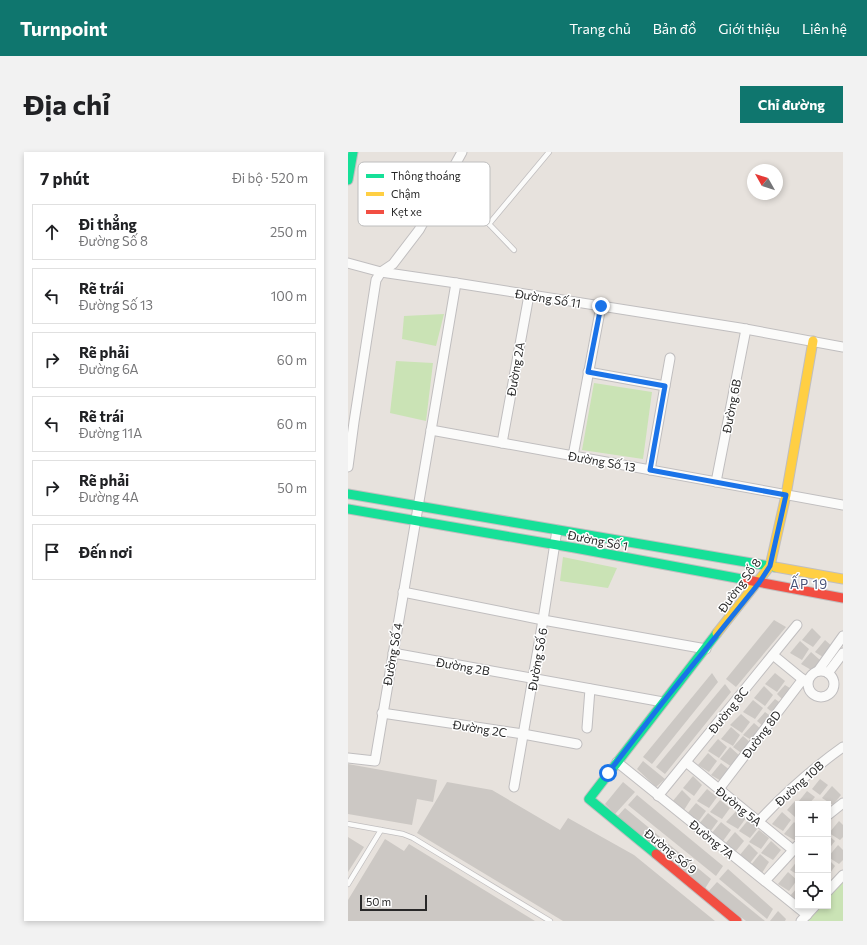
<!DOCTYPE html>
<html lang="vi">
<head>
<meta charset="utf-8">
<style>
	body { margin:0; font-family:Commissioner,sans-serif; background:#f2f2f2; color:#202124 }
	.controls { position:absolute; right:12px; bottom:12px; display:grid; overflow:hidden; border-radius:0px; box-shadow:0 2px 6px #0003 }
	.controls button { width:36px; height:36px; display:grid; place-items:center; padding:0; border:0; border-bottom:1px solid #e0e0e0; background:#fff; color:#202124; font:20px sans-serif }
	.compass { position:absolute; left:399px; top:12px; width:36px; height:36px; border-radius:50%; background:#fff; box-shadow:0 2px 6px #0003; rotate:309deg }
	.scale { position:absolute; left:12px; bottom:10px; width:67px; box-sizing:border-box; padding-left:4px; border:2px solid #282828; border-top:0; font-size:11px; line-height:14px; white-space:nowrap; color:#282828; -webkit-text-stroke:3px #fff; paint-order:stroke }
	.stop { position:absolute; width:12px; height:12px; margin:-9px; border:3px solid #1a73e8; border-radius:50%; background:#fff }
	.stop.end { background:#1a73e8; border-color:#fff; box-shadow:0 1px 4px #0008 }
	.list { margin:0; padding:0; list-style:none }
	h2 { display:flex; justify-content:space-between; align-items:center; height:52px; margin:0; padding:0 16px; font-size:17px }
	h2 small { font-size:13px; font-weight:400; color:#757577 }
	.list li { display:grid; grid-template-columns:26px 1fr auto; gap:12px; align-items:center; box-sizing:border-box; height:56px; margin:0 8px 8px; padding:0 8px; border:1px solid #e0e0e0; border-radius:0px }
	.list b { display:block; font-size:15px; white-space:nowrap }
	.list p { margin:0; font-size:13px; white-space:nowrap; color:#757577 }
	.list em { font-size:13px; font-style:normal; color:#757577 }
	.icon { flex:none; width:22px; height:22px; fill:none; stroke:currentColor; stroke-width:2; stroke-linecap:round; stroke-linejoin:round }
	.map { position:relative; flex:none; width:495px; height:769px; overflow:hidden; border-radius:0px }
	header { display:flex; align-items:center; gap:24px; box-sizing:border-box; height:56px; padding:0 20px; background:#0f766e; color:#fff }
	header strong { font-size:19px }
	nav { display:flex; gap:22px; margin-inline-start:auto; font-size:14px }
	.intro { display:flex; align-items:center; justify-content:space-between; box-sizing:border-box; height:96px; padding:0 24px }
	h1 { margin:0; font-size:28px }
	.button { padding:10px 18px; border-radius:0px; background:#0f766e; color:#fff; font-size:14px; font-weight:700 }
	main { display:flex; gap:24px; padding:0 24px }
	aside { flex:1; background:#fff; border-radius:0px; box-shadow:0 2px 6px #0003 }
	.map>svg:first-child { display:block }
	.green { fill:#cae3b5 }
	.building { fill:#ccc8c4 }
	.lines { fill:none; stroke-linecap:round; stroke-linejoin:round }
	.lane-casing { stroke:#c0bebf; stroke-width:6 }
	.street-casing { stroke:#c0bebf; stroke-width:11 }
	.fast-casing { stroke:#c0bebf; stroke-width:11 }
	.slow-casing { stroke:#c0bebf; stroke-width:11 }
	.jam-casing { stroke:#c0bebf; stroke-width:11 }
	.lane { stroke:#fbfbfa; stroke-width:4.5 }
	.street { stroke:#fbfbfa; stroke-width:9 }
	.fast { stroke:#16e098; stroke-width:9 }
	.slow { stroke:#ffcf43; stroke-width:9 }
	.jam { stroke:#f24e42; stroke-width:9 }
	.route { stroke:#1a73e8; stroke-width:5 }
	.labels { text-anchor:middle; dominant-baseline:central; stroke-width:3; stroke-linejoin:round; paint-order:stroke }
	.street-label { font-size:12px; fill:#282828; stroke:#fff }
	.neighbourhood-label { font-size:13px; letter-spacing:1px; fill:#485379; stroke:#fff }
	.key { fill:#fff; stroke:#bebebe; stroke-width:1 }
	.key-label { font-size:11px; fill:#282828 }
</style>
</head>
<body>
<header>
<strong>Turnpoint</strong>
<nav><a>Trang chủ</a><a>Bản đồ</a><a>Giới thiệu</a><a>Liên hệ</a></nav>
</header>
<div class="intro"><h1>Địa chỉ</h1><a class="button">Chỉ đường</a></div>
<main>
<aside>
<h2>7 phút<small>Đi bộ · 520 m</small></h2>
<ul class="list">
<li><svg class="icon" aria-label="ahead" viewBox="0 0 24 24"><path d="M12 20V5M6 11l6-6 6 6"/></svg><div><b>Đi thẳng</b><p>Đường Số 8</p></div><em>250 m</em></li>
<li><svg class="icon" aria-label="left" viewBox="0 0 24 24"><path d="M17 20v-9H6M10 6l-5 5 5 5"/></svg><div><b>Rẽ trái</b><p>Đường Số 13</p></div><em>100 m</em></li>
<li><svg class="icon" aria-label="right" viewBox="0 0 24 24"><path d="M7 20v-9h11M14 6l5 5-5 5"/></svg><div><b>Rẽ phải</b><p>Đường 6A</p></div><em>60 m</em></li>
<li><svg class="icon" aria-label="left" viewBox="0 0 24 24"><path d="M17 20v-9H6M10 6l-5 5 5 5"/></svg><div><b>Rẽ trái</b><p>Đường 11A</p></div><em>60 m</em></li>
<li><svg class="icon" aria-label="right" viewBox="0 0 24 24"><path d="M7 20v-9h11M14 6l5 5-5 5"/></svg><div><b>Rẽ phải</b><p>Đường 4A</p></div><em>50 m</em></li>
<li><svg class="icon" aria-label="arrive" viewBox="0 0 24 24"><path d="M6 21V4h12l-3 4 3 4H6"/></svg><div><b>Đến nơi</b></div></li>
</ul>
</aside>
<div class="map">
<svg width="495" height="769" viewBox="0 0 495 769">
	<rect width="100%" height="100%" fill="#e7e2dd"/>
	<!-- green -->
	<g class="green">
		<path d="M96,162L88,194L54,187L56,164Z"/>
		<path d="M48,209L85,211L78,269L42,261Z"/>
		<path d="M246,231L304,240L295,307L234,298Z"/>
		<path d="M215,405L269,416L260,436L212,429Z"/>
		<path d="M495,723V769H453L467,754H480V739Z"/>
	</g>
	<!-- building -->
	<g class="building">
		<path d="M426,468L438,475L388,535L378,527Z"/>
		<path d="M464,476L473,485L465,495L454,488Z"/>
		<path d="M477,488L486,496L478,507L467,500Z"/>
		<path d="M452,489L461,497L454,508L442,501Z"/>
		<path d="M463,500L472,508L465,519L453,512Z"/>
		<path d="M364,521L370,530L304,612L295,605Z"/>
		<path d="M427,521L437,529L429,540L417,532Z"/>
		<path d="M377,532L383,540L317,622L308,615Z"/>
		<path d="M437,533L445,538L436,549L429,542Z"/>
		<path d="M416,534L425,543L417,554L406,546Z"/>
		<path d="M427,547L434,552L426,562L419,556Z"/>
		<path d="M405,548L415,556L407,567L395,560Z"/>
		<path d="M417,560L424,565L416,575L409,569Z"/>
		<path d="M393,562L402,570L394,581L382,573Z"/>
		<path d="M406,571L415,579L407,590L395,583Z"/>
		<path d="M383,575L392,583L385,594L373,587Z"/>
		<path d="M395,584L404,592L396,603L385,595Z"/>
		<path d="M370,587L379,595L371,606L360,599Z"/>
		<path d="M382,595L392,604L384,615L372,607Z"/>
		<path d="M360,601L369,609L361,620L350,613Z"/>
		<path d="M295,609L317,627L308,635L289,617Z"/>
		<path d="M373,611L383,619L375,630L363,623Z"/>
		<path d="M0,612L89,628L85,650L69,647L64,673L0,662Z"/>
		<path d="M345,624L354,633L346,644L335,636Z"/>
		<path d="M472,627L480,633L472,643L464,637Z"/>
		<path d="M99,630L144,638L212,678L220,666L286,703L367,769H215L69,681Z"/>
		<path d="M275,630L287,640L267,662L257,652Z"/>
		<path d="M484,634L493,643L485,653L474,646Z"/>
		<path d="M359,637L369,645L361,656L349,649Z"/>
		<path d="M334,638L343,647L336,658L324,650Z"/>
		<path d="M459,639L467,645L461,652H455L451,649Z"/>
		<path d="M289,643L375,714L368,724L280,653Z"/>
		<path d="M372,648L382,656L374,667L362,660Z"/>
		<path d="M447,649L450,651V661L447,665L439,658Z"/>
		<path d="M348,651L358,659L350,670L338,663Z"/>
		<path d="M277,656L363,727L356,738L268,666Z"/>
		<path d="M389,658L398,666L390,677L378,670Z"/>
		<path d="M434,660L443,668L435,679L424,672Z"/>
		<path d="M360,661L370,669L362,680L350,673Z"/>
		<path d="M401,667L410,676L402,686L391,679Z"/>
		<path d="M491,669L495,673V685L492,688L481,681Z"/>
		<path d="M373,670L383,678L375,689L363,682Z"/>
		<path d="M446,670L450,674V687L448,689L436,682Z"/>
		<path d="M411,678L421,686L413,697L401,690Z"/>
		<path d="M387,680L396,689L388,699L377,692Z"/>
		<path d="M480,683L487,689L480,698Z"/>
		<path d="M0,685L16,695L0,720Z"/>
		<path d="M37,687L56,699L61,692L187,769H0V748Z"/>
		<path d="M423,689L433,698L425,708L413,701Z"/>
		<path d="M401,692L410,701L402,711L391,704Z"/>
		<path d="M490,693L495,698V708L491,712L480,705Z"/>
		<path d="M412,702L421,710L414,721L402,714Z"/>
		<path d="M480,707L487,714L480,724Z"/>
		<path d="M450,708V723L442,718Z"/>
		<path d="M380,717L425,757L419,767L371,727Z"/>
		<path d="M440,720L449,728L441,739L430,732Z"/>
		<path d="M369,730L417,769H398L360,740Z"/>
		<path d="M450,735V751L441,745Z"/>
		<path d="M430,759L438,767L437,769H422Z"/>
	</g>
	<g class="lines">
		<defs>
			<g id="lane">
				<path d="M94,35L141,72L201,0"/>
				<path d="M141,72L166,98"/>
				<path d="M0,672L55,682L65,686L202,769"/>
				<path d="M0,732L33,678"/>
			</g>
			<g id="street">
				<path d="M0,111L33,120L108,131L392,176L495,195"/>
				<path d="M240,220L317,234"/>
				<path d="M83,278L495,353"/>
				<path d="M154,291L181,143"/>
				<path d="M225,304L253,154"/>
				<path d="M0,315L6,270L28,128L33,120L45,112L71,78L114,0"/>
				<path d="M302,318L322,206"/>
				<path d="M368,330L398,177"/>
				<path d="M55,440L195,468L358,497"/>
				<path d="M45,501L315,550"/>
				<path d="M425,503L458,530"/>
				<path d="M470,519L495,484"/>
				<circle cx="473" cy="532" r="13"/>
				<path d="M480,521L495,501"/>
				<path d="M34,561L175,582L229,592"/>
				<path d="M239,576L242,537"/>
				<path d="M0,606L27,609L108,131"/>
				<path d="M269,610L459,763"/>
				<path d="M338,610L445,698"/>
				<path d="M166,635L195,468L209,378"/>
				<path d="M371,637L455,527"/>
				<path d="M310,644L449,473"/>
				<path d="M480,663L495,651"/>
				<path d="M410,670C436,642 464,617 495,595"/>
				<path d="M417,729L450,693"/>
				<path d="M480,739L495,723"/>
				<path d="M453,769L467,754"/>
			</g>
			<g id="fast">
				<path d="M0,28L5,0"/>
				<path d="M0,342L427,415"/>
				<path d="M0,357L227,396L399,428"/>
				<path d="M308,702L241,647L369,481"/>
			</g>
			<g id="slow">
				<path d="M427,415L495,427"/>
				<path d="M369,481L422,414L438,343L465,189"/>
			</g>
			<g id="jam">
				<path d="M399,428L495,446"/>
				<path d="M308,702L389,769"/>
			</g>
		</defs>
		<!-- lane casing -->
		<use href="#lane" class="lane-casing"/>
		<!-- street casing -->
		<use href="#street" class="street-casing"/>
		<!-- fast casing -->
		<use href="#fast" class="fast-casing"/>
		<!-- slow casing -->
		<use href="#slow" class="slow-casing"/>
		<!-- jam casing -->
		<use href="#jam" class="jam-casing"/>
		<!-- lane -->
		<use href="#lane" class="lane"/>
		<!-- street -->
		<use href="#street" class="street"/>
		<!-- fast -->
		<use href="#fast" class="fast"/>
		<!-- slow -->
		<use href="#slow" class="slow"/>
		<!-- jam -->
		<use href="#jam" class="jam"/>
	</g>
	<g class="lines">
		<!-- route -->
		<path class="route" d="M253,154L240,220L317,234L302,318L438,343L422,414L411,431L315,550L260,621"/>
	</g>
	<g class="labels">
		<!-- street labels -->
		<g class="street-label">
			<text transform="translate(200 146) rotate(9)">Đường Số 11</text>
			<text transform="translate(167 217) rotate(-80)">Đường 2A</text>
			<text transform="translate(383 254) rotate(-79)">Đường 6B</text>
			<text transform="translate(254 309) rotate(10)">Đường Số 13</text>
			<text transform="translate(250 388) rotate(11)">Đường Số 1</text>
			<text transform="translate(391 433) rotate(-54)">Đường Số 8</text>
			<text transform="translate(44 502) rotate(-80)">Đường Số 4</text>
			<text transform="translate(189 507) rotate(-80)">Đường Số 6</text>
			<text transform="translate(115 514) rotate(10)">Đường 2B</text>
			<text transform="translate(380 558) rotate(-51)">Đường 8C</text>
			<text transform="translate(132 576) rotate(9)">Đường 2C</text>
			<text transform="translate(413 582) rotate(-53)">Đường 8D</text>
			<text transform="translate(451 631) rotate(-42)">Đường 10B</text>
			<text transform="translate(391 654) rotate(39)">Đường 5A</text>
			<text transform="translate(364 687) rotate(39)">Đường 7A</text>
			<text transform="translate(323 699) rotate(39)">Đường Số 9</text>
		</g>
		<!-- neighbourhood labels -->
		<g class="neighbourhood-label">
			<text x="461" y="432">ẤP 19</text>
		</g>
	</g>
	<!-- legend -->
	<rect x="10" y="10" width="132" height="64" rx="6" class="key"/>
	<rect x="18" y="22" width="18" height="4" fill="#16e098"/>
	<rect x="18" y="40" width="18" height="4" fill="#ffcf43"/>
	<rect x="18" y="58" width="18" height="4" fill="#f24e42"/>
	<g class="key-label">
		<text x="43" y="28">Thông thoáng</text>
		<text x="43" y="46">Chậm</text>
		<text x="43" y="64">Kẹt xe</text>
	</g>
</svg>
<div class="controls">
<button>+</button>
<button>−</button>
<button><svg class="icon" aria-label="locate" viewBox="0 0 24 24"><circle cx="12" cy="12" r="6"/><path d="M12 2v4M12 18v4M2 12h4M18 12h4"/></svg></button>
</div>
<svg class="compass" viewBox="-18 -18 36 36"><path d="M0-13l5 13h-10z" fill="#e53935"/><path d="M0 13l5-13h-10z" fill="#757577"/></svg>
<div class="scale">50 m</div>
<div class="stop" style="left:260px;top:621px"></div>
<div class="stop end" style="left:253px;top:154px"></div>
</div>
</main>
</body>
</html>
